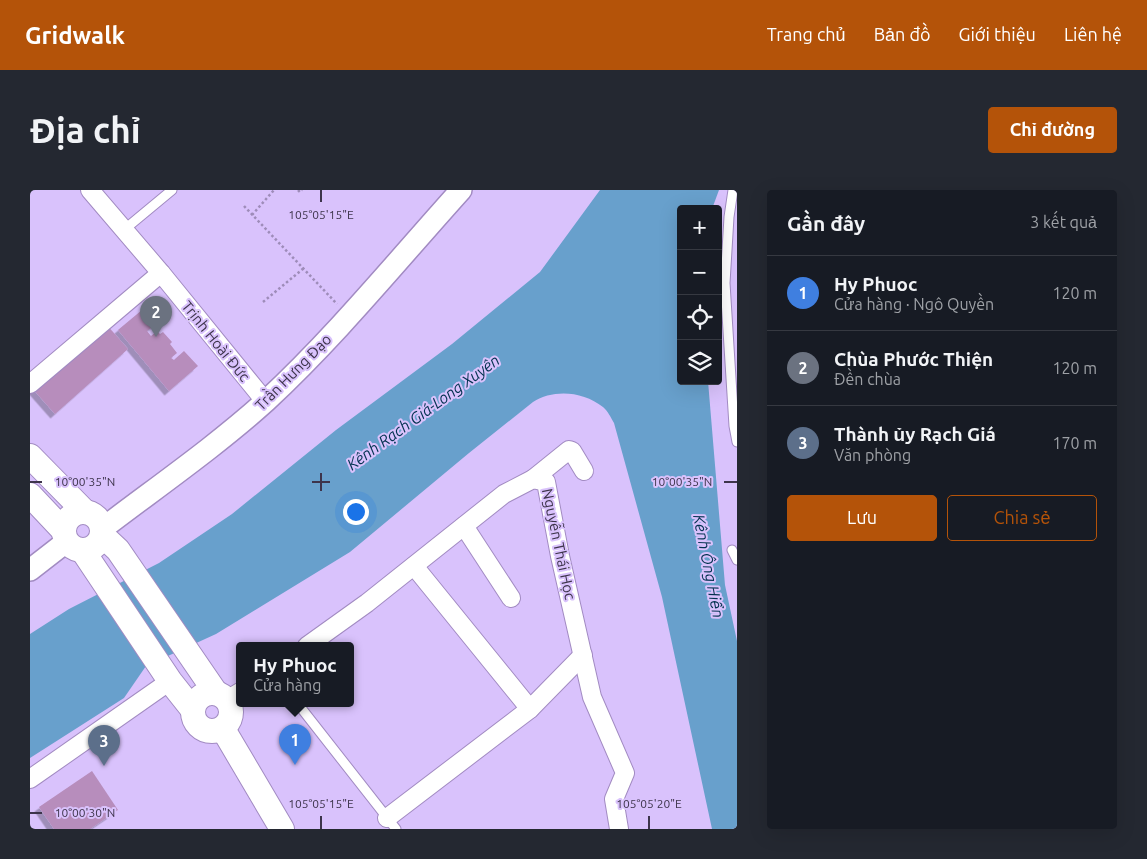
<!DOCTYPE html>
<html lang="vi">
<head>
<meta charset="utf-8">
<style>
	body { margin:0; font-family:Ubuntu,sans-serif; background:#242831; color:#f1f3f6 }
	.controls { position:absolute; right:15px; top:15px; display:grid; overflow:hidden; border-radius:5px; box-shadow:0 5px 20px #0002 }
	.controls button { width:45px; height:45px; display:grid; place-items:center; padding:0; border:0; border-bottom:1px solid #363941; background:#171b24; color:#f1f3f6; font:25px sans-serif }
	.you { position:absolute; left:325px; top:321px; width:18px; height:18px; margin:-12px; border:4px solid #fff; border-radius:50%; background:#1a73e8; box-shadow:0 0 0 8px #1a73e833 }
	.badge { display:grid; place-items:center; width:32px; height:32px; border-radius:50%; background:#b45309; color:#fff; font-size:16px; font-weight:700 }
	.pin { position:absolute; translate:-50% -41px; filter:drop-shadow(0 1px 2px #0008) }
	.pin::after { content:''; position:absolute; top:26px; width:18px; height:15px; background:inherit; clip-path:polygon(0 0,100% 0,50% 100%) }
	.popup { position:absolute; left:206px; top:452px; width:118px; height:65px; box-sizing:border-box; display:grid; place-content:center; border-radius:5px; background:#171b24; filter:drop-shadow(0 1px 4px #0005); font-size:16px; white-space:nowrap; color:#9ea1a6 }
	.popup b { font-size:19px; color:#f1f3f6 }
	.popup::after { content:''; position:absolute; left:50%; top:100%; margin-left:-10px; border:10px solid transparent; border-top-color:#171b24 }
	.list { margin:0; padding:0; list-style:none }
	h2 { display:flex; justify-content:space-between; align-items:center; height:65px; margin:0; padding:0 20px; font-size:21px }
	h2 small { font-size:16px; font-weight:400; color:#9ea1a6 }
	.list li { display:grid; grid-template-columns:32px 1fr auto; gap:15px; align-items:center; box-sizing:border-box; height:75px; padding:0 20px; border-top:1px solid #363941 }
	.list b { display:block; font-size:19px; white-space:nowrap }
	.list p { margin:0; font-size:16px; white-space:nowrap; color:#9ea1a6 }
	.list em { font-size:16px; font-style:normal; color:#9ea1a6 }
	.actions { display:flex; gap:10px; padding:15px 20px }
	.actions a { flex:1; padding:11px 0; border:1px solid #b45309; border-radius:5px; text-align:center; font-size:18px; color:#b45309 }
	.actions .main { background:#b45309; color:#fff }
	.icon { flex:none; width:28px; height:28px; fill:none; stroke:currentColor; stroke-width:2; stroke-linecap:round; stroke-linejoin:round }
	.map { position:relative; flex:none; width:707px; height:639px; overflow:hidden; border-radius:5px }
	header { display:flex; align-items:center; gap:30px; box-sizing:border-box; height:70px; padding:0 25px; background:#b45309; color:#fff }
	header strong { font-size:24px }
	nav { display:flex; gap:28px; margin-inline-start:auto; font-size:18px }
	.intro { display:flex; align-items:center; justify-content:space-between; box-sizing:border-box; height:120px; padding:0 30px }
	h1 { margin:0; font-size:35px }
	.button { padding:12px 22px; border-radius:5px; background:#b45309; color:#fff; font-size:18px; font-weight:700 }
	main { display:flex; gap:30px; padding:0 30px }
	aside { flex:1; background:#171b24; border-radius:5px; box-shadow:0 5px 20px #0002 }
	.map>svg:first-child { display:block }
	.water { fill:#68a0cc }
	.building { fill:#b78dbc; filter:url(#shadow) }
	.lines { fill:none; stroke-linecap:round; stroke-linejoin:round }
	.service-casing { stroke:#a28bc2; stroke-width:11 }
	.minor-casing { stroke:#a28bc2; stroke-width:20 }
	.tertiary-casing { stroke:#a28bc2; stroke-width:24 }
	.secondary-casing { stroke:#a28bc2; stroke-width:26 }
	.path { stroke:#9e8cb9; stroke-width:2.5; stroke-dasharray:2.5 2.5; stroke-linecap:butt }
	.service { stroke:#fff; stroke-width:9 }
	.minor { stroke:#fff; stroke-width:18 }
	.tertiary { stroke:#fff; stroke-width:21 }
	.secondary { stroke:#fff; stroke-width:24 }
	.ticks { fill:none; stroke:#3d344b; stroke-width:2 }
	.labels { text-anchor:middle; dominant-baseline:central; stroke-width:4; stroke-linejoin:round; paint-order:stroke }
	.street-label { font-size:15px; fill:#3d344b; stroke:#d9c2fc }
	.water-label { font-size:16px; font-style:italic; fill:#033250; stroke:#d9c2fc }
	.ticks-label { font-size:12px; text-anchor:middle; fill:#3d344b; stroke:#d9c2fc; stroke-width:4; stroke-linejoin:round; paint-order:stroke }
</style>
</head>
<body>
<header>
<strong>Gridwalk</strong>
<nav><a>Trang chủ</a><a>Bản đồ</a><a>Giới thiệu</a><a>Liên hệ</a></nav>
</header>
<div class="intro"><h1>Địa chỉ</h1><a class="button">Chỉ đường</a></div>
<main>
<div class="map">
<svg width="707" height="639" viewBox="0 0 707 639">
	<defs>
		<filter id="shadow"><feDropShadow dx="-4.5" dy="4.5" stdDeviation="0" flood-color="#0004"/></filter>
	</defs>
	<rect width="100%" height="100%" fill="#d9c2fc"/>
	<!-- water -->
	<path class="water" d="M570,0H689L682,19H651V191H678L695,395L707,451V639H682L632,407L584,233C581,228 578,221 573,217C553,201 523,199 503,212L439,263L320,362L186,444L116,476L94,508L0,568V444L39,419L129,373L202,324L306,240L422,154L510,82Z"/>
	<!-- building -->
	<g class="building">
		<path d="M118,115L131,130L117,141L121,146L127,141L130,144L133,142L142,152L140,154L147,163L141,168L144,170L154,161L168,176L139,201L88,140Z"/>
		<path d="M76,134L98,159L25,224L2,198Z"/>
		<path d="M62,581L88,620L60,639H24L9,617Z"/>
	</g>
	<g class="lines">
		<defs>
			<g id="service">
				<path d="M703,0L699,27L695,93L704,236L707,252"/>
				<path d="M95,39L142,0"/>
				<path d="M702,360L707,370"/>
				<path d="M268,514L366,639"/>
			</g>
			<g id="minor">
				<path d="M60,0L131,83L235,211"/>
				<path d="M0,194L131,83"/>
				<path d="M503,289L539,260L542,261L554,281"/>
				<path d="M434,336L481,408"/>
				<path d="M384,376L500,519"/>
				<path d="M277,456L337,413L474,304L503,289L516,292L530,366L562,507L595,583L584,609L589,639"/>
				<path d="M197,510L210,502"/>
				<path d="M0,589L140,491"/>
				<path d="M357,628L500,519L553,465"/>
			</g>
			<g id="tertiary">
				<path d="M72,339C127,297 185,257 236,211C306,146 367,71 431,0"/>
				<path d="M0,380L36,352"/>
			</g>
			<g id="secondary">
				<path d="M0,266L55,322"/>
				<path d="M0,305L33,340"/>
				<circle cx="53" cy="341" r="19"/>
				<path d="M72,345L88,360L186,503"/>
				<path d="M53,361L140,491L163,520"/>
				<circle cx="182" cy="522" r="19"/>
				<path d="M193,539L252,639"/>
			</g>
		</defs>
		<!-- service casing -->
		<use href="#service" class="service-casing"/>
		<!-- minor casing -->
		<use href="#minor" class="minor-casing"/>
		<!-- tertiary casing -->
		<use href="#tertiary" class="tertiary-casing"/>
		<!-- secondary casing -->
		<use href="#secondary" class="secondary-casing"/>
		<!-- path -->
		<g class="path">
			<path d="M268,0L270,2L272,0"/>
			<path d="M214,16L307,114"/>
			<path d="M222,25L244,0"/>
			<path d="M233,112L274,78"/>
		</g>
		<!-- service -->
		<use href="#service" class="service"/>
		<!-- minor -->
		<use href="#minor" class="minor"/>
		<!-- tertiary -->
		<use href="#tertiary" class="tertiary"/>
		<!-- secondary -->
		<use href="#secondary" class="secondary"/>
	</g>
	<!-- ticks -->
	<path class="ticks" d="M291,0V12M291,283V301M0,292H12M282,292H300M694,292H707M0,623H12M291,626V639M619,626V639"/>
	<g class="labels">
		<!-- street labels -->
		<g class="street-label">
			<text transform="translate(186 151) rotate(51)">Trịnh Hoài Đức</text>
			<text transform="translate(263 182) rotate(-45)">Trần Hưng Đạo</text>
			<text transform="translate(529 354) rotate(78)">Nguyễn Thái Học</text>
		</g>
		<!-- water labels -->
		<g class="water-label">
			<text transform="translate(393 222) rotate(-36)">Kênh Rạch Giá-Long Xuyên</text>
			<text transform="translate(679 376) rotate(79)">Kênh Ông Hiển</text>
		</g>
	</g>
	<g class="ticks-label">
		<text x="291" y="29">105°05'15"E</text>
		<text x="55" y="296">10°00'35"N</text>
		<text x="652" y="296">10°00'35"N</text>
		<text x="291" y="618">105°05'15"E</text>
		<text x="619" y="618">105°05'20"E</text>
		<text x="55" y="627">10°00'30"N</text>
	</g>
</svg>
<div class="controls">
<button>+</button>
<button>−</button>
<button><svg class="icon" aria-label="locate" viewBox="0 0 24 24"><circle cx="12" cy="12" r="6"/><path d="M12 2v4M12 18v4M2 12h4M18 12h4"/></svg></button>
<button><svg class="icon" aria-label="layers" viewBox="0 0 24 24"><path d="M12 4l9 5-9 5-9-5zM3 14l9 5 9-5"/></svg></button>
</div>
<div class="you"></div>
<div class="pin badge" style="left:265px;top:575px;background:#3f7fe0">1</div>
<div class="popup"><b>Hy Phuoc</b>Cửa hàng</div>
<div class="pin badge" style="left:126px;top:147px;background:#6b7280">2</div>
<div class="pin badge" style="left:74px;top:576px;background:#5c6f8a">3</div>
</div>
<aside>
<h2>Gần đây<small>3 kết quả</small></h2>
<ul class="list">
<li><span class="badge" style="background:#3f7fe0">1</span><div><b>Hy Phuoc</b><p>Cửa hàng · Ngô Quyền</p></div><em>120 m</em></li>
<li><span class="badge" style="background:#6b7280">2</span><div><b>Chùa Phước Thiện</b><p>Đền chùa</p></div><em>120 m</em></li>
<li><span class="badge" style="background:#5c6f8a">3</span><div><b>Thành ủy Rạch Giá</b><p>Văn phòng</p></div><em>170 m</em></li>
</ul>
<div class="actions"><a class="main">Lưu</a><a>Chia sẻ</a></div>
</aside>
</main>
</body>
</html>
